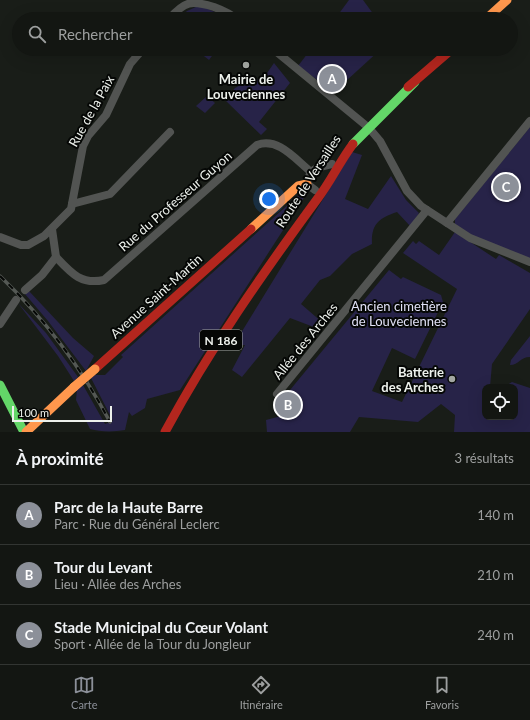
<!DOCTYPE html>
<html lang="fr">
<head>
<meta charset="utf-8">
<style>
	body { margin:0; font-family:Lato,sans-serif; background:#202320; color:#f1f3f6 }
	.controls { position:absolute; right:12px; bottom:12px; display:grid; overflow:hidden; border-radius:8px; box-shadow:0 4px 16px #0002 }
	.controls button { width:36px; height:36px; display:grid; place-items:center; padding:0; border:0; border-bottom:1px solid #323532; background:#131612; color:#f1f3f6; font:20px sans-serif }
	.scale { position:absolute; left:12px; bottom:10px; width:100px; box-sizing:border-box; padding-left:4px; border:2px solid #edf1ec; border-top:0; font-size:11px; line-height:14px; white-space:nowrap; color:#edf1ec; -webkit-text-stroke:3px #050705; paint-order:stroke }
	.you { position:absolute; left:269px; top:199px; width:14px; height:14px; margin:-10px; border:3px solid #fff; border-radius:50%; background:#1a73e8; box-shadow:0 0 0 6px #1a73e833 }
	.badge { display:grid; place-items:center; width:26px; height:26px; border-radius:50%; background:#8c9099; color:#fff; font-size:13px; font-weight:700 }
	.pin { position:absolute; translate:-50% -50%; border:2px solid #fff; box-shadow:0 1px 4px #0006 }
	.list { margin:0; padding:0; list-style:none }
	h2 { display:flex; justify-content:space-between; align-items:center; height:52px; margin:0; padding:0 16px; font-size:17px }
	h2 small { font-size:13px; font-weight:400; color:#9d9f9f }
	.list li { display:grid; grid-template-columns:26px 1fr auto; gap:12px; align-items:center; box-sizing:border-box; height:60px; padding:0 16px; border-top:1px solid #323532 }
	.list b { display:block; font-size:15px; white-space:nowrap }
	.list p { margin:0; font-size:13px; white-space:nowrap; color:#9d9f9f }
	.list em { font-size:13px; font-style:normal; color:#9d9f9f }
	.icon { flex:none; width:22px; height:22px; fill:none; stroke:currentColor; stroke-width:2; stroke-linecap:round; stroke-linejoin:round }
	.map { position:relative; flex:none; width:530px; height:432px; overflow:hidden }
	.search { position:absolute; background:#131612; box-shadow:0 4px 16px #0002; left:12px; right:12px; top:12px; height:44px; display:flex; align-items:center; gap:10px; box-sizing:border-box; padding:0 14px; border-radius:22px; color:#9d9f9f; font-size:15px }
	.sheet { height:232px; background:#131612 }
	nav { display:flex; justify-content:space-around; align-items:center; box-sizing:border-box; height:56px; border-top:1px solid #323532; background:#131612; font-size:11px; color:#9d9f9f }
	nav a { display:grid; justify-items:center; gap:2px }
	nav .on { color:#8c9099 }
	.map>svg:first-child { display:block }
	.green { fill:#272348 }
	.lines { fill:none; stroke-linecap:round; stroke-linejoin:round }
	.street { stroke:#525452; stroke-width:8 }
	.fast { stroke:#63d668; stroke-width:9 }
	.slow { stroke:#ff974d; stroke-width:9 }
	.jam { stroke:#b3261e; stroke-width:9 }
	.rail-casing { stroke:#545854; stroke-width:3.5 }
	.rail { stroke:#050705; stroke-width:2; stroke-dasharray:6; stroke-linecap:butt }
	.slow-bridge { stroke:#ff974d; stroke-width:9 }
	.poi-dot { fill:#a3a7a2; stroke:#050705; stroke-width:1.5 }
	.labels { text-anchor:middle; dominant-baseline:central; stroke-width:4; stroke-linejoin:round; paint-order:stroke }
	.shield { fill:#050705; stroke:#a7aba7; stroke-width:1 }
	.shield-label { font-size:12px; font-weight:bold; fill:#edf1ec }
	.poi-label { font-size:13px; font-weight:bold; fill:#edf1ec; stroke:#050705 }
	.street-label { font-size:13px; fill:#edf1ec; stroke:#050705 }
	.park-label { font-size:13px; fill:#e1e1f6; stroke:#050705 }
</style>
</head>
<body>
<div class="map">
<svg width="530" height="432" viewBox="0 0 530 432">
	<rect width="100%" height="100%" fill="#191d18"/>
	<!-- green -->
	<g class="green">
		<path d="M349,0H363L377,19H335Z"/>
		<path d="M198,6H202L229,19H178L187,11Z"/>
		<path d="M195,49H217L209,60Z"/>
		<path d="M311,49H381L334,92L298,66Z"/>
		<path d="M274,63L290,83L259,122L267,129L261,135L225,100L235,88L248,81L256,80L265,76Z"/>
		<path d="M207,96L215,103L205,113L196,106Z"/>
		<path d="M530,127V259L474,237L455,224V219Z"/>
		<path d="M352,152L362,155L345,199L368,209L391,176L406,200L419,213L411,227L397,212C379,218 371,224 372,244L352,254L330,276L320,280L301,304L323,323L319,329L290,318L242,377L232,370L245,345L233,346Z"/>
		<path d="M301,193L305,196L180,390L147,399L145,408L132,416L129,412L125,430C114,432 100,432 90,429L76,400L77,389L83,385L105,424L113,421L91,378L95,375H105L123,357L121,355Z"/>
		<path d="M455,232L496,259L499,255L530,273V309L492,364L490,387H485V417H515V387H504L512,382L530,388V432H454L455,415L441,404L418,422L359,417L350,432H267L266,420L296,412L290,390L389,270L401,279L403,277L441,295L443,302L415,359L392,348L372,391L402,402L457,289L403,253L413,241L416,244L419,241L439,255Z"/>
		<path d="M28,290L73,338L94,356L86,371L48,321L25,294Z"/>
		<path d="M18,303L46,333L78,377L74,381L58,356Z"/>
		<path d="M530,336V357C520,357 519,365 510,365L511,360Z"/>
	</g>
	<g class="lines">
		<!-- street -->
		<g class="street">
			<path d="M169,19C185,1 191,0 214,7C222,10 230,13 236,19"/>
			<path d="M273,49L369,128L380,141L407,191L421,206L470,238L530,262"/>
			<path d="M315,190L307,184C309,168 318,167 332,164"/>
			<path d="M72,204L110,194L170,132"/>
			<path d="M447,223L530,121"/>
			<path d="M0,237L21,245H28L44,236L71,209L83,146L88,136L106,115L130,64L143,49"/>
			<path d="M56,257C71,273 81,285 104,280L257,145C278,137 295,159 310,171"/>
			<path d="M25,290L42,275L56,257L52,229"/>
			<path d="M0,324L16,300"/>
			<path d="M277,394L427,210"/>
		</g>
		<!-- fast -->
		<g class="fast">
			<path d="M353,144L415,82"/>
			<path d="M0,385L24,432"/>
		</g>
		<!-- slow -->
		<g class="slow">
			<path d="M486,19L507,0"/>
			<path d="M251,229L298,186L307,184"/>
			<path d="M26,432L74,387"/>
		</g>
		<!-- jam -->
		<g class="jam">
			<path d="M408,87L452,49"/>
			<path d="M95,369L251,229"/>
			<path d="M165,432C209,350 263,273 318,198C331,181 340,161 353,144"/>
		</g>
		<defs>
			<path id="rail" d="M0,276C45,319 81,367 110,422"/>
		</defs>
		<!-- rail casing -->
		<use href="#rail" class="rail-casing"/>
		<!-- rail -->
		<use href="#rail" class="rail"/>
		<!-- slow-bridge -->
		<path class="slow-bridge" d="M74,387L95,369"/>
	</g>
	<!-- markers -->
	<g class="poi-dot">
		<circle cx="246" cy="65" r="4"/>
		<circle cx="452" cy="379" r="4"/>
	</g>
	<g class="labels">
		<!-- shield labels -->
		<rect class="shield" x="200" y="330" width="42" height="20" rx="3"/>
		<g class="shield-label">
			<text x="221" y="340">N 186</text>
		</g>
		<!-- poi labels -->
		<g class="poi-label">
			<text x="246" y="79">Mairie de<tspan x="246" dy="15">Louveciennes</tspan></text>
			<text x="444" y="372" text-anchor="end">Batterie<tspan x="444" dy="15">des Arches</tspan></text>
		</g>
		<!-- street labels -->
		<g class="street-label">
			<text transform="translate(91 111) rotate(-61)">Rue de la Paix</text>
			<text transform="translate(308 181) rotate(-57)">Route de Versailles</text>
			<text transform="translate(175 201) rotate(-41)">Rue du Professeur Guyon</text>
			<text transform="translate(156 296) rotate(-42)">Avenue Saint-Martin</text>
			<text transform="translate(305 341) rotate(-51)">Allée des Arches</text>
		</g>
		<!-- park labels -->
		<g class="park-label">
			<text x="399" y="306">Ancien cimetière<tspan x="399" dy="15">de Louveciennes</tspan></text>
		</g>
	</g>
</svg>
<div class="controls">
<button><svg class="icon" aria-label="locate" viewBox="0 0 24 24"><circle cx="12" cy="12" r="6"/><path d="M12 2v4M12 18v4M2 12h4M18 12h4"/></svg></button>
</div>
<div class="scale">100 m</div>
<div class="you"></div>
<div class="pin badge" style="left:332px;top:79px">A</div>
<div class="pin badge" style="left:288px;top:405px">B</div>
<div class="pin badge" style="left:506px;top:187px">C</div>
<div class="search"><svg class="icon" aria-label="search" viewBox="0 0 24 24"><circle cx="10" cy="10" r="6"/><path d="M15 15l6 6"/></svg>Rechercher</div>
</div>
<section class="sheet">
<h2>À proximité<small>3 résultats</small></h2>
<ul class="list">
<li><span class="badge">A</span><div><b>Parc de la Haute Barre</b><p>Parc · Rue du Général Leclerc</p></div><em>140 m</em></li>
<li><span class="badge">B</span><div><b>Tour du Levant</b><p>Lieu · Allée des Arches</p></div><em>210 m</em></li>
<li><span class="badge">C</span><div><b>Stade Municipal du Cœur Volant</b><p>Sport · Allée de la Tour du Jongleur</p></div><em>240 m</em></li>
</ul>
</section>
<nav>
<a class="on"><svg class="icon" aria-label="map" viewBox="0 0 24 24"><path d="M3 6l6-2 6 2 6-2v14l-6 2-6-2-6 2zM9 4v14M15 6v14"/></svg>Carte</a>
<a><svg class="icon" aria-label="directions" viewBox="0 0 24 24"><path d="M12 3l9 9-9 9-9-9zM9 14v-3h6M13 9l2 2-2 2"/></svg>Itinéraire</a>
<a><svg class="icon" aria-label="saved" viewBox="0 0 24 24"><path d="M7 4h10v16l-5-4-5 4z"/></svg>Favoris</a>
</nav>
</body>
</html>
